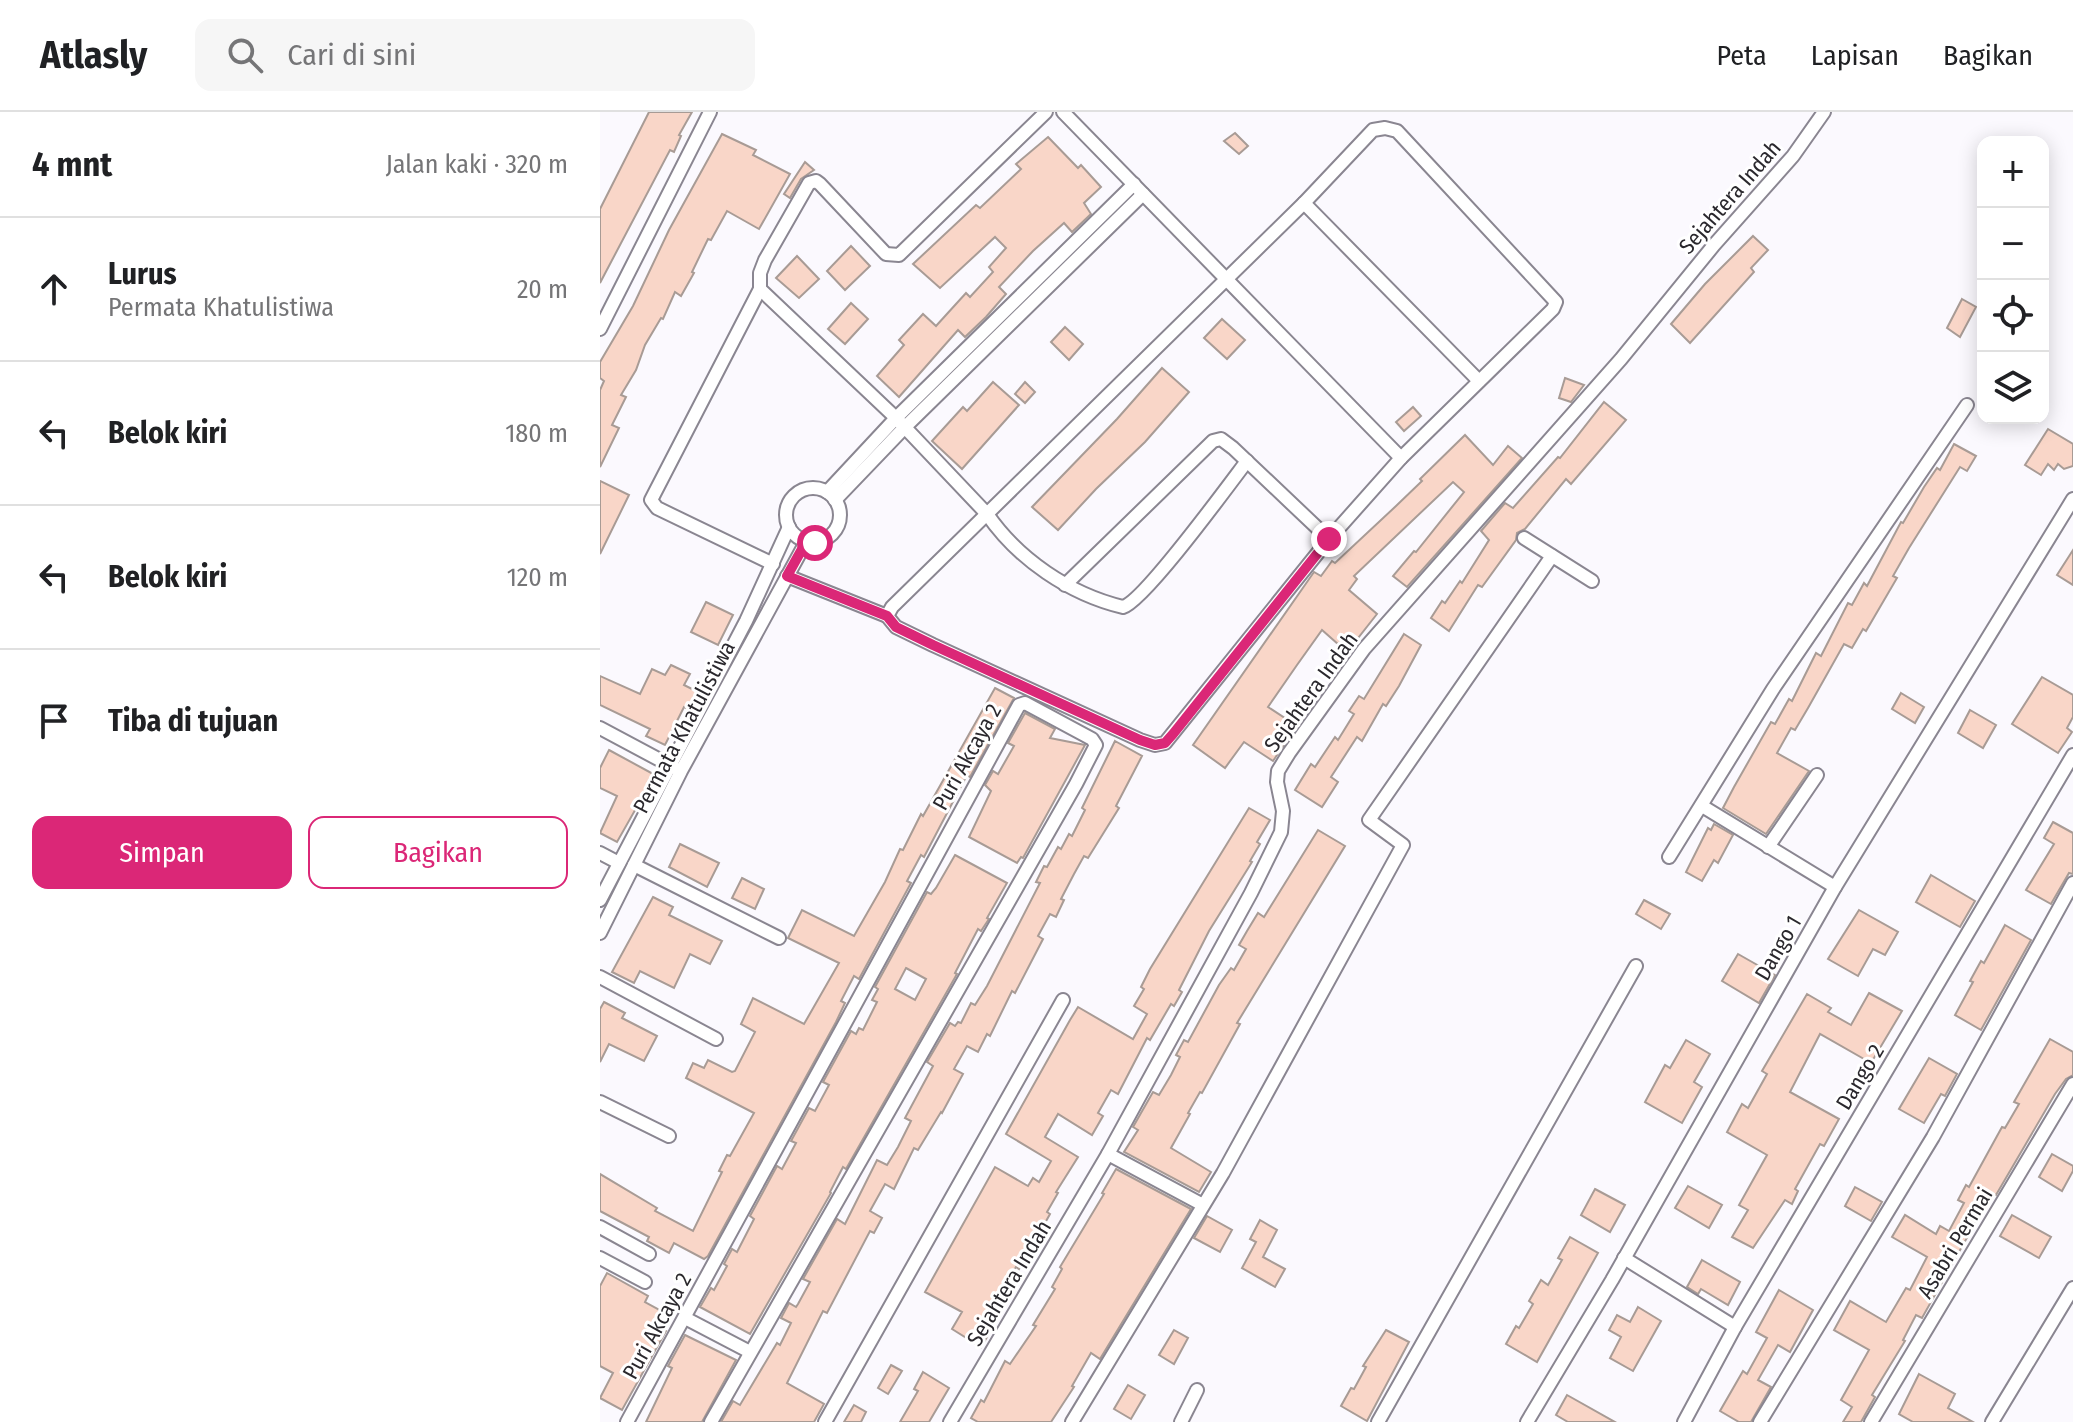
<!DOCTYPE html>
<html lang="id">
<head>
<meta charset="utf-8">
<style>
	body { margin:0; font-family:"Fira Sans Condensed",sans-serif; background:#f6f6f6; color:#202124 }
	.controls { position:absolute; right:24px; top:24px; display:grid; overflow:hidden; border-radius:16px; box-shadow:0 4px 20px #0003 }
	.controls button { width:72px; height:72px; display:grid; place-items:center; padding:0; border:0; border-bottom:2px solid #e0e0e0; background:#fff; color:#202124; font:40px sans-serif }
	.stop { position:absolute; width:24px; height:24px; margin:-18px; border:6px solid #db2777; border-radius:50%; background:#fff }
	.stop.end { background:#db2777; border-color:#fff; box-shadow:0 2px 8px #0008 }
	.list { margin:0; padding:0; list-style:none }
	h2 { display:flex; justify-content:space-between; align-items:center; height:104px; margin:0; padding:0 32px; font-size:34px }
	h2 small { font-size:26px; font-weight:400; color:#757577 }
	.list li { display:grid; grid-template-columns:52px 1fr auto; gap:24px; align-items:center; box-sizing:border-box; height:144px; padding:0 32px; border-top:2px solid #e0e0e0 }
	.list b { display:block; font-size:30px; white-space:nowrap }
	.list p { margin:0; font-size:26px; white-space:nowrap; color:#757577 }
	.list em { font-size:26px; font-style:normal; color:#757577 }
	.actions { display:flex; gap:16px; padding:24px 32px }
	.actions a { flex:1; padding:18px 0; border:2px solid #db2777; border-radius:16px; text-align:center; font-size:28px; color:#db2777 }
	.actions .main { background:#db2777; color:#fff }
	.icon { flex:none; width:44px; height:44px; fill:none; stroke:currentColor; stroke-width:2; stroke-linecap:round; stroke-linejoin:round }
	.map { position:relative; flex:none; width:1473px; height:1310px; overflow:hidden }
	header { display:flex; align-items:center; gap:48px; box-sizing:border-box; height:112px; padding:0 40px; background:#fff; border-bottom:2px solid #e0e0e0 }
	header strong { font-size:38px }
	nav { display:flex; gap:44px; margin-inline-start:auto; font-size:28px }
	.search { width:560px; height:72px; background:#f6f6f6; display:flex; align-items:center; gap:20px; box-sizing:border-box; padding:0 28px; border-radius:16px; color:#757577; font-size:30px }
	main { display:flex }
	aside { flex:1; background:#fff }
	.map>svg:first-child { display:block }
	.building { fill:#f9d6c8; stroke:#a89b95; stroke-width:2; fill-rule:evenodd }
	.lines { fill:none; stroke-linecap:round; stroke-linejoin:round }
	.minor-casing { stroke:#8a8691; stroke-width:16 }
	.minor { stroke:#fff; stroke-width:12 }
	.route { stroke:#db2777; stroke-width:10 }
	.labels { text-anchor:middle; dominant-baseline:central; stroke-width:6; stroke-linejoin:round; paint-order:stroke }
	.street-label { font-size:22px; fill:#2a282d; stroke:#fff }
</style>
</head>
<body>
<header>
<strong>Atlasly</strong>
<div class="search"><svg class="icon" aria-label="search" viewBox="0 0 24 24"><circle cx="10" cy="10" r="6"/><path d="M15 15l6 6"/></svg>Cari di sini</div>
<nav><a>Peta</a><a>Lapisan</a><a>Bagikan</a></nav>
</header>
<main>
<aside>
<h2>4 mnt<small>Jalan kaki · 320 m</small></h2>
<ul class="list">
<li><svg class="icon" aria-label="ahead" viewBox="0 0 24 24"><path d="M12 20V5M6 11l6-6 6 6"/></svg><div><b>Lurus</b><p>Permata Khatulistiwa</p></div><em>20 m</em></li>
<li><svg class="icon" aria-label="left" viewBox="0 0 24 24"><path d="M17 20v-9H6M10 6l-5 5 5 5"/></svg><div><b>Belok kiri</b></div><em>180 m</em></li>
<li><svg class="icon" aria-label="left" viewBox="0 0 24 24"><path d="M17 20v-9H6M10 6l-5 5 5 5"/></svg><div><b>Belok kiri</b></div><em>120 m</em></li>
<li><svg class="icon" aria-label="arrive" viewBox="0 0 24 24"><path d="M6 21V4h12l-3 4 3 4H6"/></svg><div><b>Tiba di tujuan</b></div></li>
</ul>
<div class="actions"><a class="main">Simpan</a><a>Bagikan</a></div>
</aside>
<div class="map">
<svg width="1473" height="1310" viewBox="0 0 1473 1310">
	<rect width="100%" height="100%" fill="#fbf9fe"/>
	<!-- building -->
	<g class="building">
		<path d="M49,0H92L79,23L81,24L74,40L70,38L0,171V97Z"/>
		<path d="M635,21L648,34L639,42L624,29Z"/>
		<path d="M122,22L156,38L153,43L190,62L159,117L127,99L111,128L108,127L92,160L94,161L81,184L75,180L63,207L61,206L45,233L36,258L21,283L26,285L12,313L19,316L0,355V278L4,269L0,266V250L33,194L69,118Z"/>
		<path d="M448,25L478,56L481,53L501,75L484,91L491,102L472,120L464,111L433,139L399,175L406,182L386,205L365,225L358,218L299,285L277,264L304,233L299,228L323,202L336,214L366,181L370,185L393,160L389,155L406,136L395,125L340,176L313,152L376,93L380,96L421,57L416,52Z"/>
		<path d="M205,50L214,58L201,67L190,86L184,82Z"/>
		<path d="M1153,124L1168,138L1151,156L1154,160L1090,231L1071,212L1105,172Z"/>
		<path d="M251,134L270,154L245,178L227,159Z"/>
		<path d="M197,144L219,167L199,186L176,166Z"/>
		<path d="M1362,187L1376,195L1360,225L1347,216Z"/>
		<path d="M251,191L268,207L245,232L228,217Z"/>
		<path d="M622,207L645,228L627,247L604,226Z"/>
		<path d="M465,215L483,232L469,248L451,230Z"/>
		<path d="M562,256L589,280L545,330L496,377L458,418L432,395L517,307Z"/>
		<path d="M965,266L984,273L971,290L959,286Z"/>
		<path d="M393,270L419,293L362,357L332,329L363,295L367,299Z"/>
		<path d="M425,270L435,280L425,291L415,282Z"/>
		<path d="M1004,290L1026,308L971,372L966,367L925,417L917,421L916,428L882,475L878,473L849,519L831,506L842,489L845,491L860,469L862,471L889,428L881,419L905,391L913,396L958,345L960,346Z"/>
		<path d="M813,295L821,304L804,319L796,310Z"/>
		<path d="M1448,317L1473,332V354L1464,357L1458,352L1454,358L1448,352L1441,363L1425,353Z"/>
		<path d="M865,323L893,353L908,334L922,346L807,475L793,464L814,439L816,440L864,380L853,370L754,464L757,467L749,478L777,502L747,540L722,518L697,553L668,595L697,614L673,649L644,630L625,656L593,633L714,460L721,464L732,449L735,451L796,394L822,369L820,367Z"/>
		<path d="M1354,332L1376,344L1367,359L1360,355L1309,436L1293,464L1297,466L1266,519L1263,517L1252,536L1244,532L1208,596L1195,618L1191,616L1177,641L1209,659L1166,722L1123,696L1134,675L1171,610L1175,612L1189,587L1192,589L1216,541L1221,544L1248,491L1252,493L1264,471L1267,474L1301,410L1303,411L1324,375L1337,356L1340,358Z"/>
		<path d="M0,369L29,383L0,442Z"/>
		<path d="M1473,438V473L1457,463Z"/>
		<path d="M106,490L133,503L118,533L91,520Z"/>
		<path d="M804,522L821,533L799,574L786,594L783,592L762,629L757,625L731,665L738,670L722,695L695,678L711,652L715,655L735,625L738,628L754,602L749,599L759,584L764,587Z"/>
		<path d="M71,553L90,562L84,573L98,580L89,597L84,595L65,633L46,624L50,617L0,593V564L40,582L52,557L65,563Z"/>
		<path d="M1442,565L1473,583V605L1467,616L1472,620L1458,641L1412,612Z"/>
		<path d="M395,576L414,586L370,665L367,663L324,745L321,743L307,769L311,771L259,867L254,864L241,889L245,891L236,910L108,1144L104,1147L74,1131L69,1141L47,1129L49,1125L0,1099V1062L57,1096L55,1099L93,1119L122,1060L119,1059L127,1043L130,1044L154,1001L86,966L93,951L104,956L108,948L132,960L135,959L155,920L141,912L153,886L204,912L239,851L188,826L202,798L254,824L285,770L300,737L303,738L321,702L323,704Z"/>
		<path d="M1301,581L1324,595L1315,611L1292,597Z"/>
		<path d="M1370,598L1396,613L1383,636L1358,621Z"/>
		<path d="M425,601L455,617L450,626L485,633L423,746L421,745L417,751L369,725L391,679L385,673L393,659L398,662L414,634L408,631Z"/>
		<path d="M515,629L542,644L516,694L519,696L488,746L484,744L474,762L461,787L464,788L456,805L450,802L438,824L443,827L415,881L412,879L390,924L387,922L378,940L367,934L354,957L363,962L342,1001L341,1000L318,1038L314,1036L294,1077L285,1072L270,1099L282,1106L274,1121L270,1119L227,1201L223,1199L187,1271L224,1292L214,1310H121L133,1289L140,1293L177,1231L180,1233L191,1211L181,1206L189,1191L196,1195L198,1192L210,1170L203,1167L237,1107L245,1112L277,1048L287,1053L298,1035L311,1009L305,1006L333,954L327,950L350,911L355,914L358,910L361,911L371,891L375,893L387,874L440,771L436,770L444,754L447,755L458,735L461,737L469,722L472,724L485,698L482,696Z"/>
		<path d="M9,638L55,663L17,730L0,721L17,684L0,676V656Z"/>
		<path d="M649,696L670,708L657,730L660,732L650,749L652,750L609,819L579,878L582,880L574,894L571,892L550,928L547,926L518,982L511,978L498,1001L503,1004L492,1023L458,1002L445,1025L478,1045L456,1080L458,1081L447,1100L450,1102L426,1145L419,1157L416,1155L392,1196L394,1197L384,1216L390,1220L381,1235L352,1217L362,1200L325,1180L395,1055L428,1074L433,1066L439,1070L451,1049L406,1022L470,908L478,895L533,927L547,902L534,894L544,877L541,875L550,857Z"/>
		<path d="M1453,710L1473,721V762L1469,761L1451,792L1426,778L1454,732L1444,726Z"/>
		<path d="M1114,712L1133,723L1118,751L1114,748L1102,769L1086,760L1108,716L1111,718Z"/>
		<path d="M718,718L745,734L637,911L640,912L602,981L600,980L588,1001L590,1002L571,1036L611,1060L599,1080L524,1040L538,1018L533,1015L553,980L559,983L571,963L580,945L576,943L584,928L588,930L619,873L631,856L634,858L646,837L639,833L647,819L658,801L664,805Z"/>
		<path d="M80,732L119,751L107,775L69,755Z"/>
		<path d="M355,743L407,771L387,806L389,807L381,819L378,817L355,861L357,862L246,1057L243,1055L230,1080L231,1081L150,1222L100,1195L111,1176L114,1178L127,1154L124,1152L132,1137L137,1140L154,1107L150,1104L177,1054L182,1057L196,1031L191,1029L209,996L215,999L229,973L223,970L251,919L256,922L259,916L263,918L277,890L272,888L278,877L275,875L327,780L331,782L336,776ZM306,856L326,867L315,888L295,877Z"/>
		<path d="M1331,763L1375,789L1360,815L1316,790Z"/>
		<path d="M142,766L164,777L155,797L132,786Z"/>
		<path d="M53,785L73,795L69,803L122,829L110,852L90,842L74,876L40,859L34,871L12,860Z"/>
		<path d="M1044,788L1070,802L1061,817L1036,802Z"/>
		<path d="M1259,798L1298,820L1285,843L1273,837L1258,864L1228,847Z"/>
		<path d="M1405,813L1431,828L1381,918L1355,903L1373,870L1370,869L1381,849L1384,851Z"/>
		<path d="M1138,842L1175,863L1159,891L1122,869Z"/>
		<path d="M1269,881L1302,899L1271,951L1220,922L1190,980L1239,1007L1224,1034L1220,1032L1195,1077L1198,1079L1192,1092L1185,1088L1153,1136L1132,1125L1148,1098L1139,1093L1167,1043L1127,1020L1142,992L1148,996L1167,962L1162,959L1207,882L1231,896L1228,900L1251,913Z"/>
		<path d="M4,890L25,901L22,906L57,924L44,949L9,932L0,950V897Z"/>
		<path d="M1450,927L1473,940V963L1466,967L1455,982L1396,1083L1392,1081L1322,1206L1316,1203L1303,1228L1305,1229L1272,1283L1275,1285L1261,1310H1243L1252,1295L1241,1288L1269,1238L1234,1218L1250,1189L1286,1210L1306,1176L1310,1178L1327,1145L1292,1125L1305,1103L1336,1122L1340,1114L1349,1119L1364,1091L1358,1088L1366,1073L1369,1075L1402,1015L1405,1016L1419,992L1414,990Z"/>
		<path d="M1086,928L1110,942L1094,970L1102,975L1082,1011L1045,990L1065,953L1070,956Z"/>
		<path d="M1329,946L1357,962L1345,984L1341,982L1324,1011L1299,997Z"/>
		<path d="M1452,1042L1473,1054V1059L1462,1079L1439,1065Z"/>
		<path d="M516,1057L591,1097L500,1247L491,1241L472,1274L474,1275L451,1310H378L371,1306L381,1288L384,1290L405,1249L410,1252L436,1214L433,1213L455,1177L452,1175L462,1157L460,1155L504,1082L502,1081Z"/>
		<path d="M1088,1074L1122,1093L1109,1116L1075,1096Z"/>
		<path d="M1255,1075L1282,1090L1271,1109L1245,1094Z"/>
		<path d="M995,1077L1025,1093L1010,1120L981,1103Z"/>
		<path d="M1412,1103L1451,1125L1439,1146L1400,1124Z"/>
		<path d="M607,1104L632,1118L620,1140L594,1126Z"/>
		<path d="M660,1108L677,1118L663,1145L685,1157L675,1175L642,1156L656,1130L650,1127Z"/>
		<path d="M970,1125L998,1141L937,1250L906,1232L916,1214L919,1216L933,1192L929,1189L941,1168L948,1173L962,1148L958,1146Z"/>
		<path d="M1102,1148L1140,1170L1128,1193L1101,1177L1098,1182L1087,1175Z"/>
		<path d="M7,1161L48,1184L45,1190L63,1200L55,1214L66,1219L22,1298L0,1286L13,1261L0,1254V1174Z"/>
		<path d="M1179,1178L1213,1198L1190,1240L1178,1233L1158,1268L1171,1275L1151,1310H1139L1120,1299L1143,1259L1147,1262L1167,1226L1156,1220Z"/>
		<path d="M1038,1195L1061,1209L1033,1259L1010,1246L1021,1225L1009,1218L1017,1203L1030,1210Z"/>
		<path d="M574,1218L588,1226L574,1252L559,1243Z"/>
		<path d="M786,1218L809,1230L767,1309L741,1294L751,1276L754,1277L766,1255L763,1254Z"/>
		<path d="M85,1223L136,1248L102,1310H46L72,1256L68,1254Z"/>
		<path d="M291,1253L302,1259L288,1282L278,1276Z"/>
		<path d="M323,1260L349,1276L329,1310H300L318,1279L314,1277Z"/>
		<path d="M1319,1262L1355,1282L1348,1296L1373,1310H1313L1299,1302Z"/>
		<path d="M528,1273L545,1283L531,1307L514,1297Z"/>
		<path d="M967,1283L1015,1310H968L956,1303Z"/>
		<path d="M254,1293L266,1300L261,1310H244Z"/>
	</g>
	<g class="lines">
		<defs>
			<g id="minor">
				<path d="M446,0L299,143L286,142L220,72L216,69L209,71L165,148L160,161V177L296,306L387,402C418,447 469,482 523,495C544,489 628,374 647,349"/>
				<path d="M463,0L801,346L729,427L633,336L621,327L613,329L465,473"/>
				<path d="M704,91L879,269"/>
				<path d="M160,177L51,388L57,396L173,452"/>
				<path d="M0,217L110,0"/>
				<circle cx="213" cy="403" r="27"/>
				<path d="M227,380L296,306L534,72"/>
				<path d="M235,388L304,316L543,82"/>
				<path d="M924,426L992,469"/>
				<path d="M729,427L565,631L555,633L540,628L333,533L296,515L287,504L292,495L704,91L773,18L785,16L797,19L956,190L953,197L801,346"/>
				<path d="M187,464L287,504"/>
				<path d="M0,616L75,656"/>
				<path d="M1102,694L1235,775"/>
				<path d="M1168,735L1217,663"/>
				<path d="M0,741L19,751"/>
				<path d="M1069,745L1173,577L1367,293"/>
				<path d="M34,753L179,826"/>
				<path d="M0,788L146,509L189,415"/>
				<path d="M0,821L81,659L206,430"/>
				<path d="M0,865L116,927"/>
				<path d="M0,990L69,1024"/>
				<path d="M508,1042L603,1093"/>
				<path d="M0,1115L49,1142"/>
				<path d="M0,1146L45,1170"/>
				<path d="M1024,1146L1135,1215"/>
				<path d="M85,1206L150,1240"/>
				<path d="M27,1310L419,593L425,591L492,627L496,633L476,672L111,1310"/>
				<path d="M225,1310L463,888"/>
				<path d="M350,1310L508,1042L651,781L681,720L683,699L677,670L678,659L689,641L764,537L1021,247L1114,133L1193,44L1224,0"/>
				<path d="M472,1310L623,1061L803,733L769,708L952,444"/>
				<path d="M581,1310L597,1278"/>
				<path d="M778,1310L1036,854"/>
				<path d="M927,1310L1012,1168L1235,775L1473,387"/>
				<path d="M1084,1310L1135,1215L1473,643"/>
				<path d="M1160,1310L1333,1025L1473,771"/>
				<path d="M1271,1310L1473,972"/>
				<path d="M1392,1310L1473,1176"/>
			</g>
		</defs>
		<!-- minor casing -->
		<use href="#minor" class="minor-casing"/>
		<!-- minor -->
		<use href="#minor" class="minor"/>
	</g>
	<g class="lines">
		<!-- route -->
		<path class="route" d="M215,431L206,430L187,464L287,504L296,515L333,533L540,628L555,633L565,631L573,622L729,427"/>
	</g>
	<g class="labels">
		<!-- street labels -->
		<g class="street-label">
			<text transform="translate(1130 85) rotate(-49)">Sejahtera Indah</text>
			<text transform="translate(711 580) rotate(-54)">Sejahtera Indah</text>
			<text transform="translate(84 615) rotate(-62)">Permata Khatulistiwa</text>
			<text transform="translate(367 645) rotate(-61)">Puri Akcaya 2</text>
			<text transform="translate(1178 836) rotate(-60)">Dango 1</text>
			<text transform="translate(1260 965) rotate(-59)">Dango 2</text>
			<text transform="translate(1355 1131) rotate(-59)">Asabri Permai</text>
			<text transform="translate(409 1171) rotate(-59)">Sejahtera Indah</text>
			<text transform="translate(57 1214) rotate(-61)">Puri Akcaya 2</text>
		</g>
	</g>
</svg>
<div class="controls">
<button>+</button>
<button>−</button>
<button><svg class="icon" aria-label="locate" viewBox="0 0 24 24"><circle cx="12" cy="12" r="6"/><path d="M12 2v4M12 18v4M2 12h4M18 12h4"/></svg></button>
<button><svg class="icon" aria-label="layers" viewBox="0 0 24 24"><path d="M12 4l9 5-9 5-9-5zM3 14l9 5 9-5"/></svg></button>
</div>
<div class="stop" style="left:215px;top:431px"></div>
<div class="stop end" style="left:729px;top:427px"></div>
</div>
</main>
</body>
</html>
